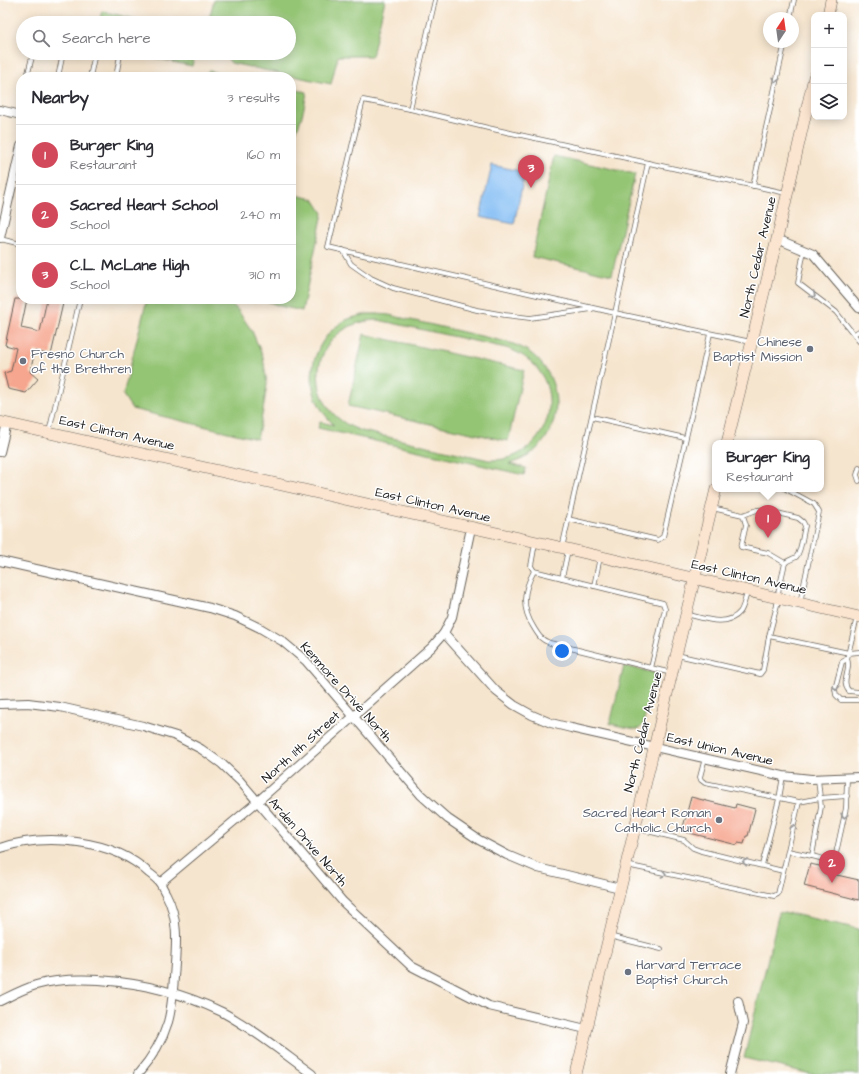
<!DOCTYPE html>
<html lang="en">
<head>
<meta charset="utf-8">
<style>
	body { margin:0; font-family:"Architects Daughter",sans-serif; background:#f7f7f7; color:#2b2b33 }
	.controls { position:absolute; right:12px; top:12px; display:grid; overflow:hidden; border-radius:8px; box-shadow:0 2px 10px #0003 }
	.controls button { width:36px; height:36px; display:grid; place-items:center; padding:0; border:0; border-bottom:1px solid #e1e1e2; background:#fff; color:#2b2b33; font:20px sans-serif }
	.compass { position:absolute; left:763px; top:12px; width:36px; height:36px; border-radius:50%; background:#fff; box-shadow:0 2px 10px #0003; rotate:13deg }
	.you { position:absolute; left:562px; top:651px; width:14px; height:14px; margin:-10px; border:3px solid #fff; border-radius:50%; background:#1a73e8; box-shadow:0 0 0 6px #1a73e833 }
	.badge { display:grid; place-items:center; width:26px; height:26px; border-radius:50%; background:#d1495b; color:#fff; font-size:13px; font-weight:700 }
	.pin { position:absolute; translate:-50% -33px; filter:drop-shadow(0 1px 2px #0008) }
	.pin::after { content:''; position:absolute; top:21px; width:14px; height:12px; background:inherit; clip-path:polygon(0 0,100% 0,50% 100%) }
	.popup { position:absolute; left:712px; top:440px; width:112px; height:52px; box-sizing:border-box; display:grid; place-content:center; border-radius:8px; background:#fff; filter:drop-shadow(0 1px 3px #0005); font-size:13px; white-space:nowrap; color:#7c7c81 }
	.popup b { font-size:15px; color:#2b2b33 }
	.popup::after { content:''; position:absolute; left:50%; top:100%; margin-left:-8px; border:8px solid transparent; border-top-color:#fff }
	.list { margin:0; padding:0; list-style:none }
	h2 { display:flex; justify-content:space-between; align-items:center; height:52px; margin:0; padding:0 16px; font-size:17px }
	h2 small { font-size:13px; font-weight:400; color:#7c7c81 }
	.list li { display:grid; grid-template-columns:26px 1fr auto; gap:12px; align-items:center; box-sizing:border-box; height:60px; padding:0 16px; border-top:1px solid #e1e1e2 }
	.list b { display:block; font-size:15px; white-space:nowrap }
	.list p { margin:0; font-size:13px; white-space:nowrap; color:#7c7c81 }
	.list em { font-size:13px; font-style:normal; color:#7c7c81 }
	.icon { flex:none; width:22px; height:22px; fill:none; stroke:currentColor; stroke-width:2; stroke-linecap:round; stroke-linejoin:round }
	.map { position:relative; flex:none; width:859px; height:1074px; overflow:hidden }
	.search { position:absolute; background:#fff; box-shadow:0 2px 10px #0003; left:16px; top:16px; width:280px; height:44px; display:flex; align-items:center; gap:10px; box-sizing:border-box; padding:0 14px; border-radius:22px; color:#7c7c81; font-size:15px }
	.panel { position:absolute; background:#fff; box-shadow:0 2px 10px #0003; left:16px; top:72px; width:280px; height:232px; border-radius:16px }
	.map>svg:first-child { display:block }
	.green { fill:#94c575; stroke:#587048; fill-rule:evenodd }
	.water { fill:#83bdf4; stroke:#506c88 }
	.building { fill:#f6a68e }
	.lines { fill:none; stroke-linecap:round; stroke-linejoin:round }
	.service-casing { stroke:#68625a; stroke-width:5.5 }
	.minor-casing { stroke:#68625a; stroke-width:10 }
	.secondary-casing { stroke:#68625a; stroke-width:12 }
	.service { stroke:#fff; stroke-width:4 }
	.minor { stroke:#fff; stroke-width:8 }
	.secondary { stroke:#fce5d0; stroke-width:11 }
	.oneway { stroke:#999 }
	.worship-dot { fill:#6b7280; stroke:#fff; stroke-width:1.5 }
	.labels { text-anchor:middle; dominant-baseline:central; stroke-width:3; stroke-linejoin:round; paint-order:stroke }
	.street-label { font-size:13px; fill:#1c1c1c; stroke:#fff }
	.worship-label { font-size:13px; fill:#5b616d; stroke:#fff; text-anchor:end }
</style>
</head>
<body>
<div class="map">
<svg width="859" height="1074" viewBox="0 0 859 1074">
	<rect width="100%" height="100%" fill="#fff"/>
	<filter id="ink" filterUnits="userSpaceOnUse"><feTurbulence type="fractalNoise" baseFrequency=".025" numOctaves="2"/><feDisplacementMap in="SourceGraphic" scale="8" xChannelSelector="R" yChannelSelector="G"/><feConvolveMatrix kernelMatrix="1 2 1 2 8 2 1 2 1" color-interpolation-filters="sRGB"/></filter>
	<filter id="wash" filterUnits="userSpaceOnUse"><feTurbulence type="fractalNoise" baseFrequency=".012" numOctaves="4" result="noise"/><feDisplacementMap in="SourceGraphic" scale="16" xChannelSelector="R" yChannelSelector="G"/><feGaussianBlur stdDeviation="0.9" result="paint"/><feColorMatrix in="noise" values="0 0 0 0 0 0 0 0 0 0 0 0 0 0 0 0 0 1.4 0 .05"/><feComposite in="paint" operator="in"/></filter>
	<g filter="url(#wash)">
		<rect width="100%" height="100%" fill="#f6e5ce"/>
		<!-- green -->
		<g class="green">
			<path d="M214,0H385L372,56H338L331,84L231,63L223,53H289V23H208Z"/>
			<path d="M102,11L135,19L134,23H99Z"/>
			<path d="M152,53H172L170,61L151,57Z"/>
			<path d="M174,53H195L192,66L172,62Z"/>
			<path d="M209,71L237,77H200Z"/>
			<path d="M291,89L307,92C304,109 301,125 291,140Z"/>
			<path d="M554,156L635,174L612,275L532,257Z"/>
			<path d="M291,194L314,199L323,213L302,311L280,306L261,299H291Z"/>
			<path d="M147,299H225L237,309L252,331L263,357L267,384L263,411L257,439L132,409L123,395Z"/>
			<path d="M367,314H378L389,315L507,342C521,346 532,352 541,363C566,392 559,438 526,457C521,460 515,462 509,464L526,468L524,475L318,428L320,422L334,425C328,419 323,413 319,405C303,375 316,336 346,320C353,317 360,316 367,314ZM378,320L506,348C515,351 523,355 530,361C561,388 553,438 516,455C508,459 499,460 489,460L362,431C296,410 308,322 378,320Z"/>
			<path d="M364,334L524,370L508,441L348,406Z"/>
			<path d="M624,666L655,673L643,725L639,729H635L610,724Z"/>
			<path d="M779,912L788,914L789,913L859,929V1074H811L744,1058Z"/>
		</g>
		<!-- water -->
		<path class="water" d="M492,165L525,172L514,224L480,217Z"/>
		<g id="blocks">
			<!-- building -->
			<g class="building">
				<path d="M15,299H27L21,328L40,332L47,299H64L51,355L35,351L30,372L38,379L26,393L8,389L4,373L11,371L16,348L5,345Z"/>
				<path d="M691,797L735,808L736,804L755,809L748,836H746L744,844L738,843L737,845L682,831Z"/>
				<path d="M810,864L829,868L828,873L859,880V900L804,886Z"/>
			</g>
		</g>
	</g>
	<g filter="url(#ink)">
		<use href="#blocks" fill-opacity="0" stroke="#68625a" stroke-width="1"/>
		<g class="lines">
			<defs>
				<g id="service">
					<path d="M435,0L410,109L488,128L786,193"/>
					<path d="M790,18L794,0"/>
					<path d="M27,77L33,53"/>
					<path d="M58,77L63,53"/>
					<path d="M90,77L95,53"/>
					<path d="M116,77L120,55L117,53"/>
					<path d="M410,109L363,100L328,247L615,313L648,163"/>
					<path d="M753,186L785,42"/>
					<path d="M0,239L21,244"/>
					<path d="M343,250L351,264L371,278L393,288L477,310L505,315L530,318L592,309"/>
					<path d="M804,250L798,283L836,312L859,341"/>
					<path d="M854,334L859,331"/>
					<path d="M592,417L685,438"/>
					<path d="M49,432L80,299"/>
					<path d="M859,468L857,475L859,481"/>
					<path d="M786,489L814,504L819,512L800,603"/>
					<path d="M712,508L743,515L746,525L741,547L768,553L785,563L777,598V605L769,636L849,653L859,652"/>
					<path d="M743,515L757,510H765L798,518L803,522L805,526C803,533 801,553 796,557C793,559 788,560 785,563"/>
					<path d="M568,519L658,540L663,537L710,334"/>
					<path d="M535,543L531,566L534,571L663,603L665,609L651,668L672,673"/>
					<path d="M562,548L615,313L751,342"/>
					<path d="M534,571C523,591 521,608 534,628C539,636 541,640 550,643L651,668"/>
					<path d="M562,578L568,550"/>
					<path d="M594,586L600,557"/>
					<path d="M686,614C703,618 727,628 740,612C744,607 745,597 748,591"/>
					<path d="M857,617L847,659C852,669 840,682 849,691L859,692"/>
					<path d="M677,655L760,674L763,670L769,636"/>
					<path d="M847,659L842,662L835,689L836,695L841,700H859"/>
					<path d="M705,758L700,777L701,780L705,783L799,802L820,798L847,796"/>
					<path d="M635,828L684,840L693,848L701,851L783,871"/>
					<path d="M788,851L812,856L821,807L818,779"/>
					<path d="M812,856L831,861H833L835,858L846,808L847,778"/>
					<path d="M626,865L774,896L778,894L799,802"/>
					<path d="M762,865L779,799L783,776"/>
					<path d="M609,936L661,949"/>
				</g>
				<g id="minor">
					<path d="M0,110L21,115"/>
					<path d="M0,238L21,146"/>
					<path d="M777,239L813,254L859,308"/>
					<path d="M0,452L7,423"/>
					<path d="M0,561L210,608L235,616L260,628L282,641L306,661L421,795L448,819L479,840L507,855L538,868L620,888"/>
					<path d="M444,633L496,691L514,705L532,715L551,723L571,728L783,776L811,779L859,777"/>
					<path d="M0,704L28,703L60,707L143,726L176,736L201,749L222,764L240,781L343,902L411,966L489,1006L586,1029"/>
					<path d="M0,848C46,833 113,839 149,873C153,876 157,879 160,883C162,886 164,891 166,894C180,920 176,949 174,977C173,992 172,1008 168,1022C162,1042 151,1059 138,1074"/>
					<path d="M160,883L257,802L432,647L444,633L452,617L471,528"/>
					<path d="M0,1001C12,995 23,989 36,985C56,979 78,979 99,980C142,983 183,993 222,1012C254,1029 283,1053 312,1074"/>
					<path d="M730,1074L743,1023L738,1001"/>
				</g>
				<g id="secondary">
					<path d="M828,15L831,0"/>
					<path d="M0,422L568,549L859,617"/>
					<path d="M727,443L777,239L814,77"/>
					<path d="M576,1074L716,489"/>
				</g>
			</defs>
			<!-- service casing -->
			<use href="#service" class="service-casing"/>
			<!-- minor casing -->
			<use href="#minor" class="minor-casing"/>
			<!-- secondary casing -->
			<use href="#secondary" class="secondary-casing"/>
			<!-- service -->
			<use href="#service" class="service"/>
			<!-- minor -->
			<use href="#minor" class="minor"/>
			<!-- secondary -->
			<use href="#secondary" class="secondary"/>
		</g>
		<!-- one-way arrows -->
		<defs><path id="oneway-chevron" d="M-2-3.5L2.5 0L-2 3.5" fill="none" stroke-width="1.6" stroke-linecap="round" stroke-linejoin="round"/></defs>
		<g class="oneway">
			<use href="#oneway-chevron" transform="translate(776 80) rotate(103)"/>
			<use href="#oneway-chevron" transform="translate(813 295) rotate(38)"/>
			<use href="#oneway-chevron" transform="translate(836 688) rotate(94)"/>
			<use href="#oneway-chevron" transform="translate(844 816) rotate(102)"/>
			<use href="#oneway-chevron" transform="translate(794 827) rotate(-77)"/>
			<use href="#oneway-chevron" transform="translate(745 862) rotate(-167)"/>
			<use href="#oneway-chevron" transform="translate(664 874) rotate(12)"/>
		</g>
	</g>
	<!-- markers -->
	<g class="worship-dot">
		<circle cx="810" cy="349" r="4"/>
		<circle cx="23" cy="361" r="4"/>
		<circle cx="719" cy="820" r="4"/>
		<circle cx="628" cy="972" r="4"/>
	</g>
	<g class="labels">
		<!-- street labels -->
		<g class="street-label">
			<text transform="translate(758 257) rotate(-77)">North Cedar Avenue</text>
			<text transform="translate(117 433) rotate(13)">East Clinton Avenue</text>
			<text transform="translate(433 505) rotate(13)">East Clinton Avenue</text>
			<text transform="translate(749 577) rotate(13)">East Clinton Avenue</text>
			<text transform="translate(346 692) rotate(48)">Kenmore Drive North</text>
			<text transform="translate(643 732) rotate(-76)">North Cedar Avenue</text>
			<text transform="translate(301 747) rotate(-42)">North 11th Street</text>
			<text transform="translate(720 749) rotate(13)">East Union Avenue</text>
			<text transform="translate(308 842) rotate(49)">Arden Drive North</text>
		</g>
		<!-- worship labels -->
		<g class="worship-label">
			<text x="802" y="342">Chinese<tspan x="802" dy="15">Baptist Mission</tspan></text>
			<text x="31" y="354" text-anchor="start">Fresno Church<tspan x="31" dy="15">of the Brethren</tspan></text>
			<text x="711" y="813">Sacred Heart Roman<tspan x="711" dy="15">Catholic Church</tspan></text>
			<text x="636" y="965" text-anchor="start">Harvard Terrace<tspan x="636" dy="15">Baptist Church</tspan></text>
		</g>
	</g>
</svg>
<div class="controls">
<button>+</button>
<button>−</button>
<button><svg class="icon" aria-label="layers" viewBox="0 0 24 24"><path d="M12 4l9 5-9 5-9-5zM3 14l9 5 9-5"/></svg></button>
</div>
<svg class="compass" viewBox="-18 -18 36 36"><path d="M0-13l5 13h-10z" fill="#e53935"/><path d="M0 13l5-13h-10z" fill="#7c7c81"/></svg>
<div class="you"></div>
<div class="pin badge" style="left:768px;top:538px">1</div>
<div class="popup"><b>Burger King</b>Restaurant</div>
<div class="pin badge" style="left:832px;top:883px">2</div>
<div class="pin badge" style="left:531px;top:188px">3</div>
<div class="search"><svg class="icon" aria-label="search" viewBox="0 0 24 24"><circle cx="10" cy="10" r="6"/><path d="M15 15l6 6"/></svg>Search here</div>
<section class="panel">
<h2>Nearby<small>3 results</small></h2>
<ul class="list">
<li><span class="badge">1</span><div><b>Burger King</b><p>Restaurant</p></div><em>160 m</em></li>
<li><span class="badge">2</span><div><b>Sacred Heart School</b><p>School</p></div><em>240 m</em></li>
<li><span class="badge">3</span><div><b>C.L. McLane High</b><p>School</p></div><em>310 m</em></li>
</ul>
</section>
</div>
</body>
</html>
